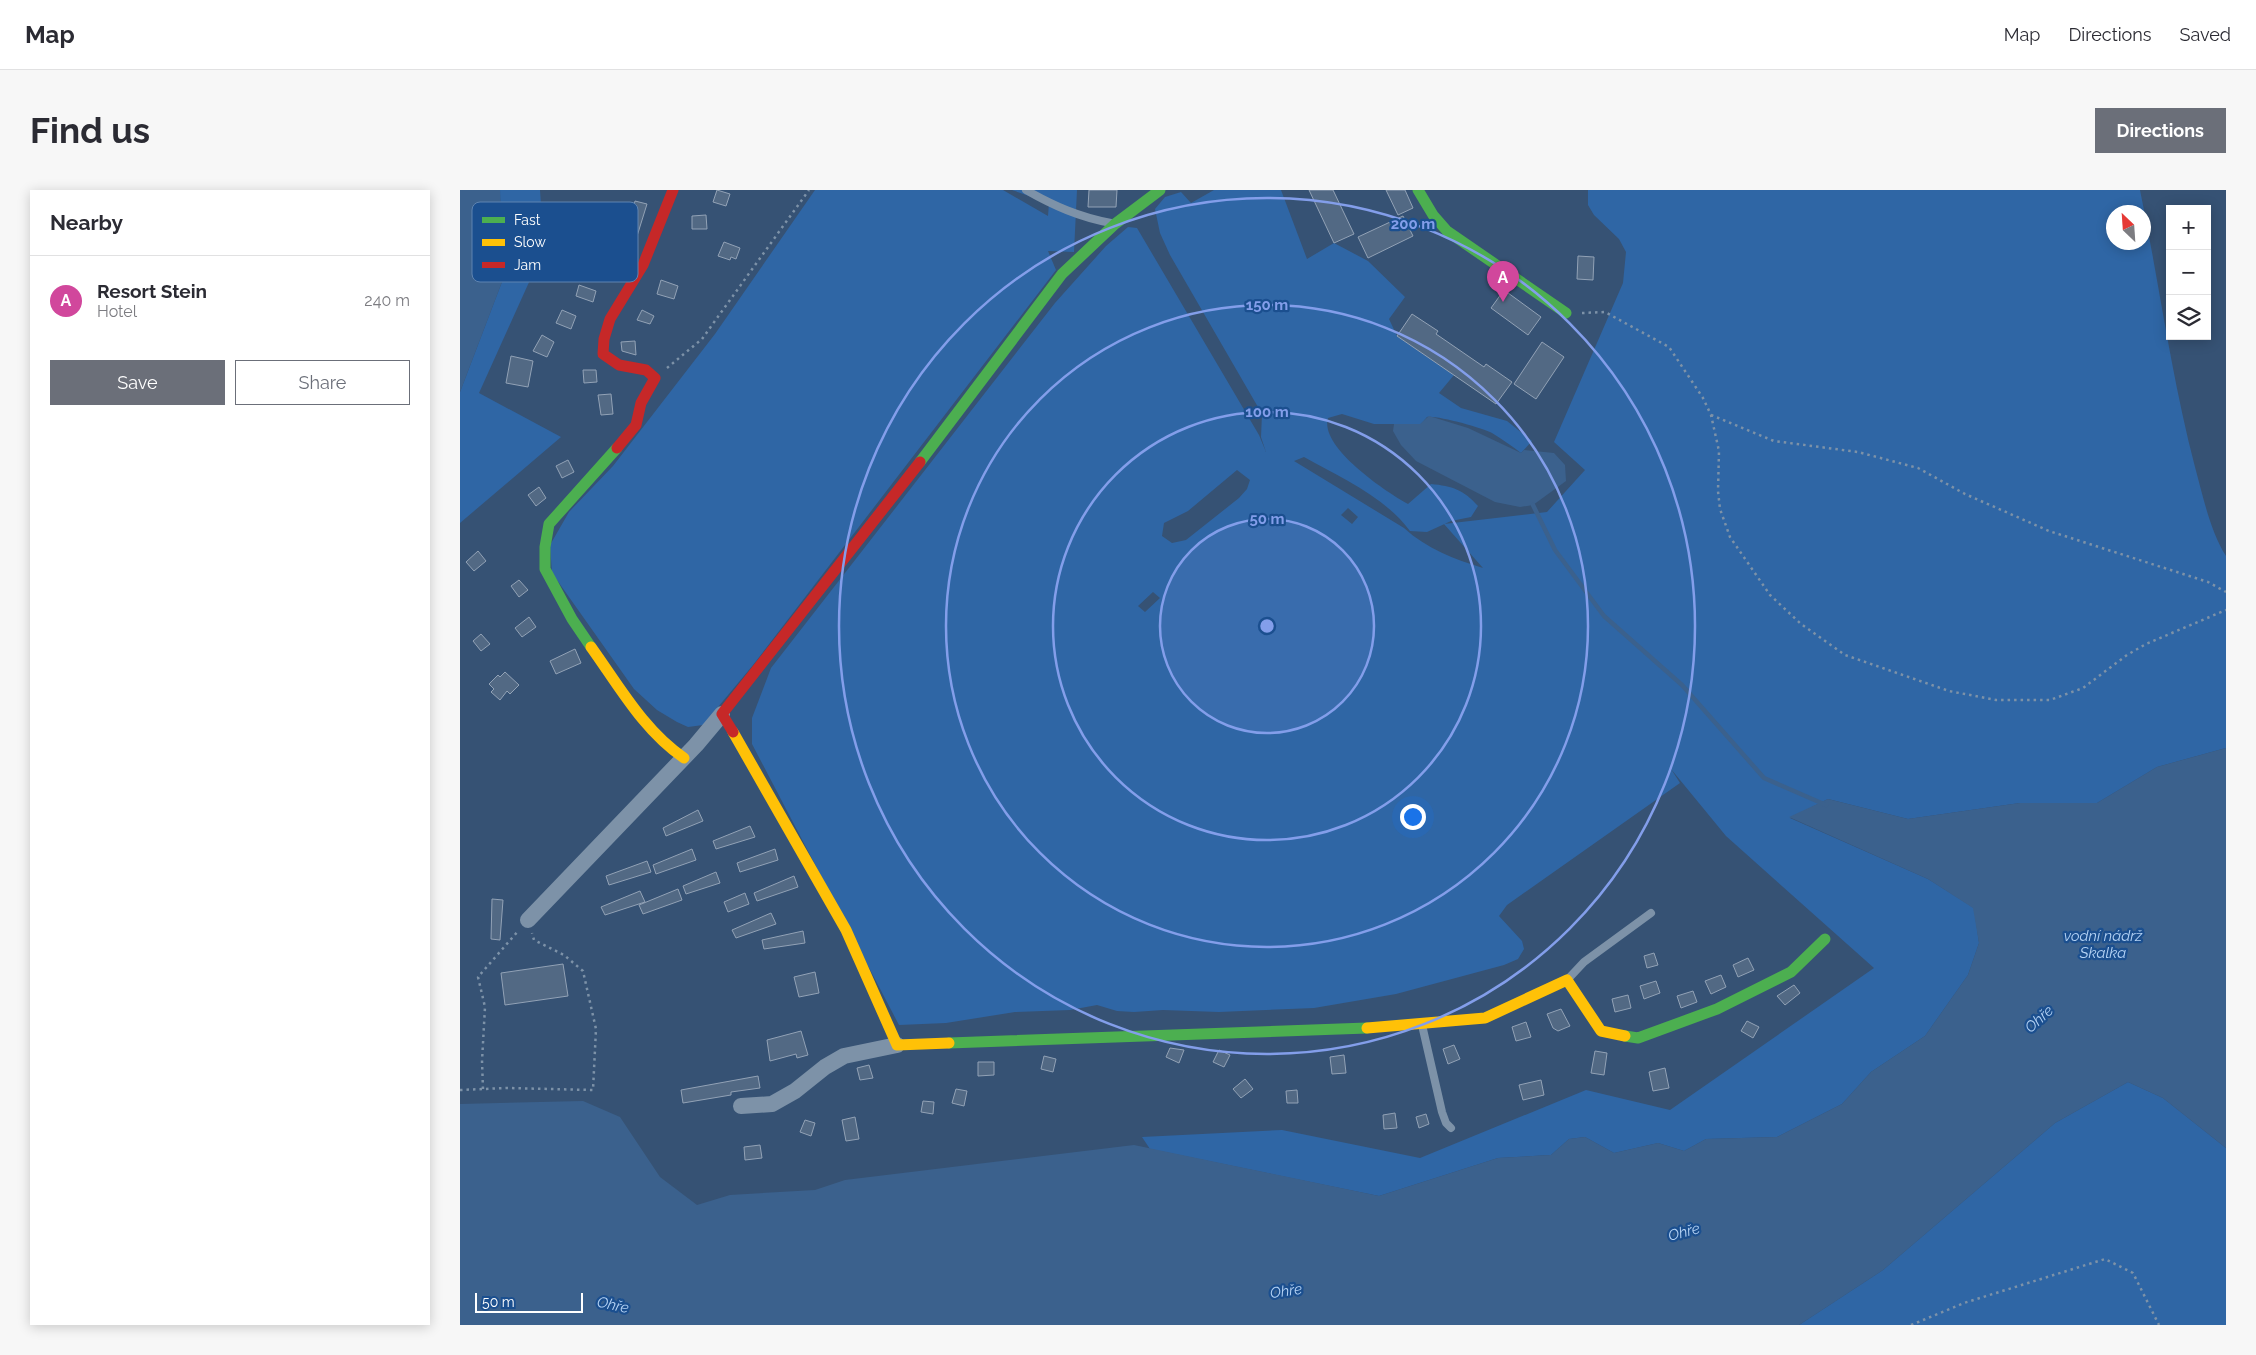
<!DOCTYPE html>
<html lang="en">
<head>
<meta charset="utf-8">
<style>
	body { margin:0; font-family:Raleway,sans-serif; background:#f7f7f7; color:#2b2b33 }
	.controls { position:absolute; right:15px; top:15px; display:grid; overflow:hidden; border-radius:0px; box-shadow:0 2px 12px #0003 }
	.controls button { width:45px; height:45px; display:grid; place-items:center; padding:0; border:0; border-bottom:1px solid #e1e1e2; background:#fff; color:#2b2b33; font:25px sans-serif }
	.compass { position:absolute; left:1646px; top:15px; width:45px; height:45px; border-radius:50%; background:#fff; box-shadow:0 2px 12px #0003; rotate:335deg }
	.scale { position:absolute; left:15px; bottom:12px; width:108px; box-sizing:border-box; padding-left:5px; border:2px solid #fff; border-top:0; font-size:14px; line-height:18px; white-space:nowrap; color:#fff; -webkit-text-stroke:4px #1b4f8f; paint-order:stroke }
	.you { position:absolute; left:952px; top:626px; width:18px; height:18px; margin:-12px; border:4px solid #fff; border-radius:50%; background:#1a73e8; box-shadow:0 0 0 8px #1a73e833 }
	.badge { display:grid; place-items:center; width:32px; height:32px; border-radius:50%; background:#6b6f79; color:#fff; font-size:16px; font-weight:700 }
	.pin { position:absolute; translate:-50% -41px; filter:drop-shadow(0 1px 2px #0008) }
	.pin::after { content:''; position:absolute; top:26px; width:18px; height:15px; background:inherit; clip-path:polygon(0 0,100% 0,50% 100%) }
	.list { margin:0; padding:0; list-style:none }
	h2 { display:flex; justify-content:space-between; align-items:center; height:65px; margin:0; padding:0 20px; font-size:21px }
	h2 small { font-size:16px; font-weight:400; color:#7c7c81 }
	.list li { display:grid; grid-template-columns:32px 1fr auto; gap:15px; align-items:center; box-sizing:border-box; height:90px; padding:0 20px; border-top:1px solid #e1e1e2 }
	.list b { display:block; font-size:19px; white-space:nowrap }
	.list p { margin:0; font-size:16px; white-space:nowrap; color:#7c7c81 }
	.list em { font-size:16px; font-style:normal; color:#7c7c81 }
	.actions { display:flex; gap:10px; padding:15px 20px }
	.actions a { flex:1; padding:11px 0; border:1px solid #6b6f79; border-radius:0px; text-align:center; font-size:18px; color:#6b6f79 }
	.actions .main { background:#6b6f79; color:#fff }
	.icon { flex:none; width:28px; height:28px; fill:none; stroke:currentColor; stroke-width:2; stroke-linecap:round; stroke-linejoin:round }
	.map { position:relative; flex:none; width:1766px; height:1135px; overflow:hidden; border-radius:0px }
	header { display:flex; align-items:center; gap:30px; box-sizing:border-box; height:70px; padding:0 25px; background:#fff; border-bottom:1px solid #e1e1e2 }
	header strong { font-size:24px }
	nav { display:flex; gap:28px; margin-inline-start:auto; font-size:18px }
	.intro { display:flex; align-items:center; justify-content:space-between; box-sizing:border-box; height:120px; padding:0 30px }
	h1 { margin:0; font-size:35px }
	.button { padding:12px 22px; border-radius:0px; background:#6b6f79; color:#fff; font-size:18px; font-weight:700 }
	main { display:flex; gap:30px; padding:0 30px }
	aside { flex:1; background:#fff; border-radius:0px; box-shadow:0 2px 12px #0003 }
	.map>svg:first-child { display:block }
	.green { fill:#2f66a5; fill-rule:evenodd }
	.water { fill:#3b618d }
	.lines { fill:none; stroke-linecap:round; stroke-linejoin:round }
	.stream { stroke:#3b618d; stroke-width:4.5 }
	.building { fill:#526984; stroke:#92a2b6 }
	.path { stroke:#7d92a8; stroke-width:2.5; stroke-dasharray:2.5 4; stroke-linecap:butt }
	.lane { stroke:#7d92a8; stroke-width:8 }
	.street { stroke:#7d92a8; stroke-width:16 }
	.fast { stroke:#4caf50; stroke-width:11 }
	.slow { stroke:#ffc107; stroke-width:11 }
	.jam { stroke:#c62828; stroke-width:11 }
	.ring { fill:none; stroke:#839eea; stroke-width:2.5 }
	.labels { text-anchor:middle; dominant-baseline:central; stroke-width:4.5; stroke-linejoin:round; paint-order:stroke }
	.water-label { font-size:15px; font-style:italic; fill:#b5d3f5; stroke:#1b4f8f }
	.key { fill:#1b4f8f; stroke:#5f84b1; stroke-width:1 }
	.key-label { font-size:14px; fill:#fff }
	.centre { fill:#839eea; stroke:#1b4f8f; stroke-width:2.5 }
	.ring-label { font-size:15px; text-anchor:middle; font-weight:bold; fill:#839eea; stroke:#1b4f8f; stroke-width:4.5; stroke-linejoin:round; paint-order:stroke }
</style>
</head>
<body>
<header>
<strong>Map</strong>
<nav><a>Map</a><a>Directions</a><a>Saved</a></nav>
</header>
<div class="intro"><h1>Find us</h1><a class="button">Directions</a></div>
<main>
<aside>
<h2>Nearby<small></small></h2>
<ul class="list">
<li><span class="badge" style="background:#d1479c">A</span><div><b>Resort Stein</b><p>Hotel</p></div><em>240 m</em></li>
</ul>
<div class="actions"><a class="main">Save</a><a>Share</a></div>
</aside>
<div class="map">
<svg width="1766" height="1135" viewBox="0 0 1766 1135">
	<rect width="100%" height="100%" fill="#365274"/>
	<!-- green -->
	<g class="green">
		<path d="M40,0H80L84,59L19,203L101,247L0,333V202L48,76L41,47Z"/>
		<path d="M355,0H543L588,26L589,13L552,0H617L614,62L588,61L596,80L293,475L243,535L228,537L217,532L197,520L174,499L92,383L90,355L109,322L153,276L255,144Z"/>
		<path d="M754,0H821L847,69L874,53L908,71L945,107L929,129L937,146L994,185L979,203L1001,218L1047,231L1072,251L1061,263C1052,256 1042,249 1032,243C1023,238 976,225 967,227L961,234H914L882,224L868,228C859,257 926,302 948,314L971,294C992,296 1004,300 1018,316L1011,327L991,331L967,342L950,341C924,306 881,288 844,267L834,271L944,338C967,359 994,369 1023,378L984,334L1087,322L1125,280L1094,252L1163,93L1166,62L1159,49L1134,25L1128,15V0H1680C1699,92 1711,185 1735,277C1743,306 1750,341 1766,366V558L1697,577L1637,613H1560L1448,629L1368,609L1330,628L1468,689L1514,718L1519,753L1508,785L1465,846L1411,882L1382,914L1317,947L1246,949L1224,961L1198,953L1154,963L1125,947L1109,949L1091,965L1038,968L919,1006L690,959L682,947L822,940L960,968L1126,900L1210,920L1414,778L1266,646L1211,579L1220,593L1047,715L1039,726L1062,751L1064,759L1058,769L1044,775L936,804L854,818L759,822L703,820L674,822L657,821L637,815L610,820L555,822L486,833L439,835L292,554V528L311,478L595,113L646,56L668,37L677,38L799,245L806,262L801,247L802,224L710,65L700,43L695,19L705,7L721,2L731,13ZM1654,22H1684V52H1654ZM777,280L790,290L787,299L779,308L726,350L712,353L702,346L704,333L728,321ZM888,318L898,327L892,334L881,325ZM693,402L700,408L685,422L678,416Z"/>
		<path d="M1668,892L1703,908L1766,958V1135H1339L1423,1080L1595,933Z"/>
	</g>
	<!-- water -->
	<g class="water">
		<path d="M0,0H40L41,47L48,76L0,202Z"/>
		<path d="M969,226L1008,238L1061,263L1064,260L1094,263L1105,275L1106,291L1073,315L1060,317L1035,312L956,271L941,255L933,241L934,234H960Z"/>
		<path d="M1766,558V958L1703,908L1668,892L1595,933L1423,1080L1339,1135H0V914L123,911L160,927L200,987L237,1015L270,1005L355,1000L385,990L674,955L919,1006L1038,968L1091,965L1109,949L1125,947L1154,963L1198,953L1224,961L1246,949L1317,947L1382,914L1411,882L1465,846L1508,785L1519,753L1513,718L1468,689L1329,627L1368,609L1448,629L1560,613H1637L1697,577Z"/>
	</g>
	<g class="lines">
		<!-- stream -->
		<path class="stream" d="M1073,315L1095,360L1144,426L1222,495L1304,588L1366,615"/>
	</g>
	<!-- building -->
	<g class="building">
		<path d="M257,0L270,4L266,16L253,12Z"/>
		<path d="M629,0H657L656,17H628Z"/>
		<path d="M849,0H873L894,44L874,53Z"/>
		<path d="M926,0H945L953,18L938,25Z"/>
		<path d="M175,11L187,14L173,59L158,54L163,40L168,42Z"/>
		<path d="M246,25L247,39H232V26Z"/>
		<path d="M943,26L953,46L908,68L898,47Z"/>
		<path d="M264,52L280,58L276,69L271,67L270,70L258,66Z"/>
		<path d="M1118,66L1134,67L1133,90L1117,89Z"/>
		<path d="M201,90L218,96L214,109L197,104Z"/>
		<path d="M119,95L136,101L133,112L116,106Z"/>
		<path d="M1044,100L1081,127L1068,145L1031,118Z"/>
		<path d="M102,120L116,126L111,139L96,133Z"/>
		<path d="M182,120L194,126L190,134L177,130Z"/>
		<path d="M952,124L978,141L976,144L1024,177L1026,174L1052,192L1036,214L937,146Z"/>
		<path d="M82,145L94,152L87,167L73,161Z"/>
		<path d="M175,151L176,165L162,161L161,152Z"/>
		<path d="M1082,152L1104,167L1076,209L1054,194Z"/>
		<path d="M51,166L73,171L68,197L46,193Z"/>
		<path d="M123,180H136L137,192L124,193Z"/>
		<path d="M151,204L153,224L141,225L138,205Z"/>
		<path d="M108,270L114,282L102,288L96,276Z"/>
		<path d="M79,297L86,308L76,316L68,305Z"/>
		<path d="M18,361L26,371L14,381L6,372Z"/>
		<path d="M59,390L68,400L59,407L51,396Z"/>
		<path d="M69,427L76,437L62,447L55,438Z"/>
		<path d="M21,444L30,454L21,461L13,451Z"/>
		<path d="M115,459L121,473L96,484L90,471Z"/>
		<path d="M45,482L59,495L50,504L47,501L40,510L31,502L34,499L29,494L38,485L40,487Z"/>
		<path d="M238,620L243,631L206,646L203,638Z"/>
		<path d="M290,636L295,647L256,659L253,651Z"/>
		<path d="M232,659L236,670L196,684L193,675Z"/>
		<path d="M315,659L318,670L280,682L277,673Z"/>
		<path d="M187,671L191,682L149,695L146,686Z"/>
		<path d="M256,682L260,693L226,704L223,696Z"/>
		<path d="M334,686L338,697L297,711L294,703Z"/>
		<path d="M218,699L222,710L183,724L179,715Z"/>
		<path d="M180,701L185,712L145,725L141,717Z"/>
		<path d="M285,703L289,714L268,722L264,712Z"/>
		<path d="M32,709L43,710L40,750L31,749Z"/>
		<path d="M311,723L316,734L276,748L272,740Z"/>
		<path d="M343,741L345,753L304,759L302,750Z"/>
		<path d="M1194,763L1198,775L1187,778L1184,766Z"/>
		<path d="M1288,768L1294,780L1278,787L1273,775Z"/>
		<path d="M103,774L108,806L45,815L41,783Z"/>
		<path d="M355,782L359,803L339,807L334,787Z"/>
		<path d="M1261,785L1266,797L1251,804L1245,791Z"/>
		<path d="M1196,791L1200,803L1184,809L1180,796Z"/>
		<path d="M1334,795L1340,803L1325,815L1317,806Z"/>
		<path d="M1233,801L1237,812L1221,818L1217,806Z"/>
		<path d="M1168,805L1171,818L1155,822L1152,809Z"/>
		<path d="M1101,819L1110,836L1098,841L1093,838L1087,824Z"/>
		<path d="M1287,831L1299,837L1293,848L1281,841Z"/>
		<path d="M1066,832L1071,847L1056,851L1052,837Z"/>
		<path d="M341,841L348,865L337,868L336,864L310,871L307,850Z"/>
		<path d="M994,855L1000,869L988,874L983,859Z"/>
		<path d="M710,858L724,860L719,873L706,867Z"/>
		<path d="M759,860L770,865L764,877L753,872Z"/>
		<path d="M1135,861L1147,863L1144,885L1131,883Z"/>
		<path d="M884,865L886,883L872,884L870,867Z"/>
		<path d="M584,866L596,869L593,882L581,879Z"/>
		<path d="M518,872H534V885L518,886Z"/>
		<path d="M409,875L413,888L400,890L397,878Z"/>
		<path d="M1205,878L1209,898L1193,901L1189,882Z"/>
		<path d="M298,886L300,898L271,902V905L223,913L221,900Z"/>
		<path d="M785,889L793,899L781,908L773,899Z"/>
		<path d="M1081,890L1084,905L1063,910L1059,895Z"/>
		<path d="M496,899L507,901L504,916L492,913Z"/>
		<path d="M837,900L838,913H827L826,901Z"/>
		<path d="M463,911L474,912L473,924L461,922Z"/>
		<path d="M935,923L937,938L924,939L923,925Z"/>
		<path d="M966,924L969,934L959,938L956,927Z"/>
		<path d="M395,927L399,949L386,951L382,930Z"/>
		<path d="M345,930L355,933L351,946L340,942Z"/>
		<path d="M300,955L302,968L285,970L284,957Z"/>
	</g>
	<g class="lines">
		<!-- path -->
		<g class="path">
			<path d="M1122,123L1145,122L1209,157L1243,208L1251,225L1259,261L1258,301L1260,319L1270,347L1310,405L1341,434L1385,465L1489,501L1536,510H1590L1623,498L1667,465L1686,454L1766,420"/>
			<path d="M207,178L242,149L349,0"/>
			<path d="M1251,225L1314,251L1398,262L1458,278L1505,304L1589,341L1748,392L1766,402"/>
			<path d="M23,899L22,871L25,817L18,787L59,740"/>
			<path d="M0,900L47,898L133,900L136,839L123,781L104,765L74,750L72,743"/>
			<path d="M1451,1135L1504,1113L1645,1069L1673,1083L1699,1135"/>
		</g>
		<!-- lane -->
		<g class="lane">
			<path d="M566,0C594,16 619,27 651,33"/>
			<path d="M1109,788L1124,772L1191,723"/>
			<path d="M962,835L982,922L986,933L991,938"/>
		</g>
		<!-- street -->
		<g class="street">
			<path d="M68,730L236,555L262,524"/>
			<path d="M281,916L312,914L335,901L365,877L384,866L437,855"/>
		</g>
		<!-- fast -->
		<g class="fast">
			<path d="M958,0L973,25L987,41L1106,123"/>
			<path d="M460,272L602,84L655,34L700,0"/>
			<path d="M131,457L112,429L85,379V357L89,334L157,258"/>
			<path d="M1165,846L1178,848L1257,819L1331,782L1365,749"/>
			<path d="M489,853L907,838"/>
		</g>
		<!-- slow -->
		<g class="slow">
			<path d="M131,457C159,496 184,541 224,568"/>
			<path d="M273,542L386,740L437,855L489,853"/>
			<path d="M907,838L1025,828L1107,790L1141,841L1165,846"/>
		</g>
		<!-- jam -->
		<g class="jam">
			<path d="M157,258L176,235L181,213L195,188L186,180L159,175L143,164L144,149L150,129L183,75L213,0"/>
			<path d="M273,542L262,524L460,272"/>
		</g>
	</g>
	<!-- distance rings -->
	<circle cx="807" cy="436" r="107" fill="#839eea" fill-opacity=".12"/>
	<g class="ring">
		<circle cx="807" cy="436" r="107"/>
		<circle cx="807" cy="436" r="214"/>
		<circle cx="807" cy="436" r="321"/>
		<circle cx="807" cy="436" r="428"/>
	</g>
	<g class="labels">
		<!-- water labels -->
		<g class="water-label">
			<text x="1643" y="746">vodní nádrž<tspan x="1643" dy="17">Skalka</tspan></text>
			<text transform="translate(1579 829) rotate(-42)">Ohře</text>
			<text transform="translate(1224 1042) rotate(-15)">Ohře</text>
			<text transform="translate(826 1101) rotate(-8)">Ohře</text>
			<text transform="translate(153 1115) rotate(12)">Ohře</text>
		</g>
	</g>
	<!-- legend -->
	<rect x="12" y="12" width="166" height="80" rx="8" class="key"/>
	<rect x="22" y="27" width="23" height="6" fill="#4caf50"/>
	<rect x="22" y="49" width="23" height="7" fill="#ffc107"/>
	<rect x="22" y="72" width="23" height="6" fill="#c62828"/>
	<g class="key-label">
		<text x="54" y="35">Fast</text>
		<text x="54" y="57">Slow</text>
		<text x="54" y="80">Jam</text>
	</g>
	<circle cx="807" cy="436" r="8" class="centre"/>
	<g class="ring-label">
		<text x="953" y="39">200 m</text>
		<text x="807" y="120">150 m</text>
		<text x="807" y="227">100 m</text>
		<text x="807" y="334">50 m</text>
	</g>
</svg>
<div class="controls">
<button>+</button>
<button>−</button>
<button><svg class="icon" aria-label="layers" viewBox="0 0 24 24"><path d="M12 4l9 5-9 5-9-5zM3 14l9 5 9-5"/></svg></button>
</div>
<svg class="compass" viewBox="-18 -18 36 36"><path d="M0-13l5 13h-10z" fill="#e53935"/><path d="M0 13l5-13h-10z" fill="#7c7c81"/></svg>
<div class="scale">50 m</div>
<div class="you"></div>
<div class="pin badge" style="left:1043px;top:112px;background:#d1479c">A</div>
</div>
</main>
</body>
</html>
